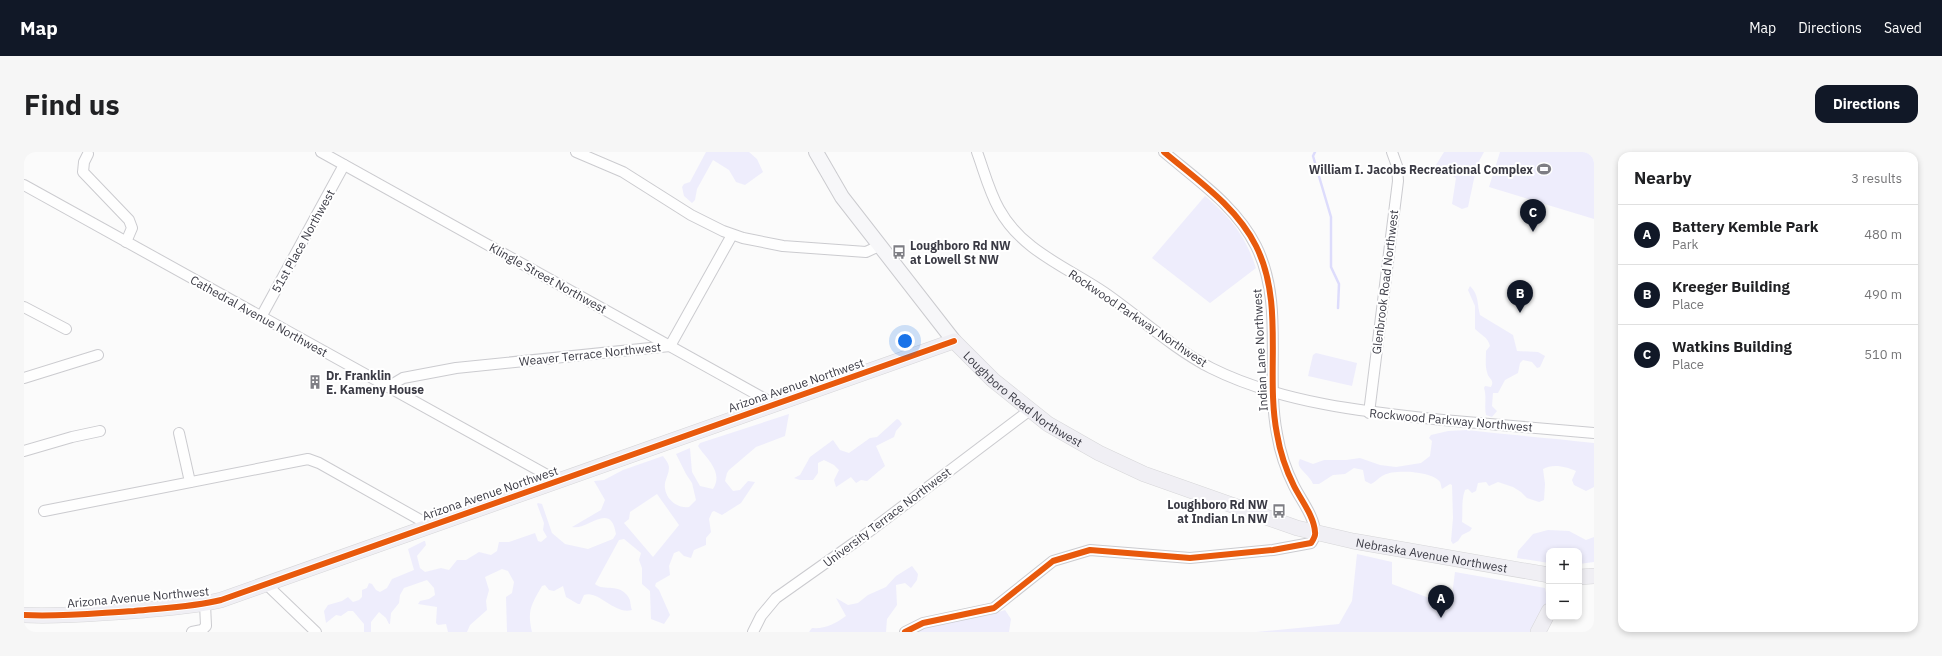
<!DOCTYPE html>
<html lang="en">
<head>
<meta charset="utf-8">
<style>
	body { margin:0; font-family:"IBM Plex Sans",sans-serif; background:#f6f6f6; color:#202124 }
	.controls { position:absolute; right:12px; bottom:12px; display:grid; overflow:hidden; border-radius:8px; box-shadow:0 2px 6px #0003 }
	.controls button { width:36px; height:36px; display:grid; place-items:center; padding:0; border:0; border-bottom:1px solid #e0e0e0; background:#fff; color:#202124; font:20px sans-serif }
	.you { position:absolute; left:881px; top:189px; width:14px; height:14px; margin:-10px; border:3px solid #fff; border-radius:50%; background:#1a73e8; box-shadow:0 0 0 6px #1a73e833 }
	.badge { display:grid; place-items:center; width:26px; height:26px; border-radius:50%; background:#111827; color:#fff; font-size:13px; font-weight:700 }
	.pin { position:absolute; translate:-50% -33px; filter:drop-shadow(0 1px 2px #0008) }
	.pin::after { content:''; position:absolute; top:21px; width:14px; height:12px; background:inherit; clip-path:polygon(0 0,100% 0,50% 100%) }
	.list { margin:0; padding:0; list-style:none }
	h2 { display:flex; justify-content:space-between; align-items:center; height:52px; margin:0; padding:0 16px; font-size:17px }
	h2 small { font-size:13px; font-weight:400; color:#757577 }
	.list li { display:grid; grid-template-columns:26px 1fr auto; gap:12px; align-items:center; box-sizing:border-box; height:60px; padding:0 16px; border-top:1px solid #e0e0e0 }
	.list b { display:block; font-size:15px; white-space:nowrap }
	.list p { margin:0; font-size:13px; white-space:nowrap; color:#757577 }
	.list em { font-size:13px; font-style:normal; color:#757577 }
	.map { position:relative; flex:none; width:1570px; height:480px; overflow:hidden; border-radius:12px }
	header { display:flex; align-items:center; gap:24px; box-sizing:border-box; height:56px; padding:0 20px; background:#111827; color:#fff }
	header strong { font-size:19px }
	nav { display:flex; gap:22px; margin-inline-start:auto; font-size:14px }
	.intro { display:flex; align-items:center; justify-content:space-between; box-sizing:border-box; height:96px; padding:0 24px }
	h1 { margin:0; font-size:28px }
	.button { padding:10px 18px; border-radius:12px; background:#111827; color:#fff; font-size:14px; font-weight:700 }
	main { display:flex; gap:24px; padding:0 24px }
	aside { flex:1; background:#fff; border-radius:12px; box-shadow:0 2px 6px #0003 }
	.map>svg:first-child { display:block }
	.green { fill:#eeedfc; fill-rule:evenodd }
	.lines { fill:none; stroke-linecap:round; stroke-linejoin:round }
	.stream { stroke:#dddcfc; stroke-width:2.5 }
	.street-casing { stroke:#cbcbcf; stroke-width:12 }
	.secondary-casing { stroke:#cbcbcf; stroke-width:16 }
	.primary-casing { stroke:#d6d6d8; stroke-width:16 }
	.street { stroke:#fefefe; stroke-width:10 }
	.secondary { stroke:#f7f7f9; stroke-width:14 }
	.primary { stroke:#f0eff4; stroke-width:15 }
	.cycleway-casing { stroke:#fff; stroke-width:8 }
	.cycleway { stroke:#e8590c; stroke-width:6 }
	.labels { text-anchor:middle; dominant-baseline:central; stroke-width:4; stroke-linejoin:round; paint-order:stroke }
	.poi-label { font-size:12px; font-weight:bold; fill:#3a3a44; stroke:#fff; text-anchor:end }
	.street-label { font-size:12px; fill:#3a3a44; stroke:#fff }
</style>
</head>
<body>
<header>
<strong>Map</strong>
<nav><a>Map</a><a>Directions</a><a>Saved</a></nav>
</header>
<div class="intro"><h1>Find us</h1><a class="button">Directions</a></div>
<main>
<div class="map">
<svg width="1570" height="480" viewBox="0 0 1570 480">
	<rect width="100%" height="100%" fill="#fbfbfb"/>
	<!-- green -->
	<g class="green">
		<path d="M682,0H725L733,7L739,20L721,33L712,30L705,18L689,8L673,37L671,48L668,51L660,44L658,35L660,32L666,30Z"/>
		<path d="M1420,0H1460L1453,13L1444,55L1438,57L1428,52L1432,26L1412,13Z"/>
		<path d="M1476,0H1570V67L1465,35Z"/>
		<path d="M1181,44C1207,66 1221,83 1232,116L1186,151L1128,106Z"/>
		<path d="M1446,134C1455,142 1453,153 1456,163L1489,183L1493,199L1514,200L1521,204L1516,215L1513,216L1508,210L1499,208L1496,211L1494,221L1481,228L1474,241H1469L1468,254L1473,259L1468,265L1462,263C1460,254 1463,245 1460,236L1461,234L1467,235C1471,227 1464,227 1463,220C1461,214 1462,206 1462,199L1466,194C1464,185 1457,183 1451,177V154L1444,138Z"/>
		<path d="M1292,201L1333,211L1328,234L1284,224L1289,203Z"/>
		<path d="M765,262L761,284L732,295L705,318L703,321L701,329L709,339L716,338L724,329L731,330L717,351L698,363L690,359L688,360L685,367L687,380L682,386V393L670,398L667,406L660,404L655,399L650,401L645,414L646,423L632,431L631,434L635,438L646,463L640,472L627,467L626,439L618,432V416L615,408L617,401L600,387L595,388L571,432C580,440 596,430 605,446C607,450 606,453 608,458C590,463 575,438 560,443L556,452H554L542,445L539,434L530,439L525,438L521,433L518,434C507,453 503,459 508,480H483L482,445L488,441L490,430L484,419L478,417L461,425L465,438L462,449L463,458L446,473L443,480H424L422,472L414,473L412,471L413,455L394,452L396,449L405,447L411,443L410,436L403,428L380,436L376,443L375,451L367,461L366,472H365L362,466L355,460L347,470V480H340V472L329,459H324L317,464L312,463L302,471L300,459L304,453L318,449L324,445L329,450L335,448L338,445V438L343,436L345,431L348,432L352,438L356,440L363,436L368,427L390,418L384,397L400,389H401L402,393L393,404L396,416L401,420L417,416L425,418L433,408H442L455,400L467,403L473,399L475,390H485L511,381L514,389L517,390L523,385L519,378L520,371L513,352L514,351L518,352L528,381L541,392L564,397L589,387L592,382C587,348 563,379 548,375L577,358L581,348L570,329L580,328L599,318L639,304C641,307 645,311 645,316C645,321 642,326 641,331C639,345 652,357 665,355L672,348L668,331L662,322L652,302L666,296L668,320L676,334L689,337C699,321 685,309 676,297L674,294L676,291ZM633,342L655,373L629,405L600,371L605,367L606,360Z"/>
		<path d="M873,267L875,268L878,272L872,279L870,285L852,294L861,314L843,329L837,328L832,331L827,325L812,335L810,328L815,318L810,313L800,308L794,311V321L789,328H776L770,326L776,323L786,305L809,288L816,298L825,301L846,286L853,285Z"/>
		<path d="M1443,278C1485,283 1528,286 1570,291V335L1562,339L1550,333L1548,328L1552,319C1543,315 1529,311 1519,317L1521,332L1520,348L1515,350L1503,346L1497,340L1489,335L1474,330L1465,334L1462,330L1454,331L1452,339L1448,341L1444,337L1441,338C1437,349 1439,359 1438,370L1448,376L1446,379L1438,383L1434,389L1429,392L1427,389L1429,366L1428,333L1426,332L1418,337C1417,335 1417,332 1416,330C1409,319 1370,317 1360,323C1355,325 1352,330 1347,332L1341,329L1339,318L1330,316L1321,322L1309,323L1295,332H1289C1285,321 1270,316 1276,307L1289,312L1300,308H1322L1336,306L1356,313L1372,315L1397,311L1406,304L1408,289L1405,286L1407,283L1424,279Z"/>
		<path d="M1524,378L1545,379L1562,388L1570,385V410L1555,412V399H1525V411L1493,406L1494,399L1509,382Z"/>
		<path d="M1333,402L1368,410V432L1421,452L1427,451L1431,420L1521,436L1522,441H1525V450L1508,480H1232L1315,472L1328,449Z"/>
		<path d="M888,414L894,422L893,428L887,436L881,431L872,433L873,453L863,467L862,480H785L788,476C801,477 811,472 822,464L812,446L824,453L834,451L844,443L862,435L872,424Z"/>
		<path d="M981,458L987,467L985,480H889L901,477L900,475L965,463Z"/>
	</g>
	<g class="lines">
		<!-- stream -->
		<path class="stream" d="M1291,0L1289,4L1307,65V115L1315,132L1314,156"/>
		<defs>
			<g id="street">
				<path d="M297,0L750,252"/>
				<path d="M552,0L599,20L667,63L699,79L719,86L759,94L842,100L855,94"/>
				<path d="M953,0C960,19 965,39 975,57C998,99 1043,115 1081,141C1117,166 1148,196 1187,216C1257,251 1342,260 1419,268C1469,272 1520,277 1570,281"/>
				<path d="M64,2L60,10L59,20L105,68L108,76L102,90"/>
				<path d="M0,33L534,329"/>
				<path d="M0,155L42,177"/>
				<path d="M237,165L320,13"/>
				<path d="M0,226L74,203"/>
				<path d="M364,235L379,226L432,216L646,194L708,83"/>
				<path d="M1345,261L1374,29L1373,14L1368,0"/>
				<path d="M155,281L166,330"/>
				<path d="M0,299L48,285L76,279"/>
				<path d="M20,359L284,307L295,311L407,374"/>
				<path d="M242,432L292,480"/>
				<path d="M168,480L178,478L182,474L181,452"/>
				<path d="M729,480L737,464L752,446L834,388L1006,258"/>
				<path d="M881,480L899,471L970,456L1029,409L1066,398L1166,406L1249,398L1287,391C1289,388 1292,384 1291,380C1290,364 1277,348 1270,334C1262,318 1256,300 1253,282C1241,221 1261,152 1232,94C1212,54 1173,28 1140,0"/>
			</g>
			<path id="secondary" d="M792,0L818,45L930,189"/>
			<g id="primary">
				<path d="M1555,425L1570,424"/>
				<path id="s1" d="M0,463C37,465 73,461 110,459C139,456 169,455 197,448L930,189L969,228L1024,272L1075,301L1120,322L1273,376L1329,389L1525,423"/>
				<path d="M1514,480L1525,459"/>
			</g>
		</defs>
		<!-- street casing -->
		<use href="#street" class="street-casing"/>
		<!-- secondary casing -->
		<use href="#secondary" class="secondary-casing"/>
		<!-- primary casing -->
		<use href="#primary" class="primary-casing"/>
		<!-- street -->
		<use href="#street" class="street"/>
		<!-- secondary -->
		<use href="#secondary" class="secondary"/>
		<!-- primary -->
		<use href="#primary" class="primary"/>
		<defs>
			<g id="cycleway">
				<path d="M0,463C37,465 73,461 110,459C139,456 169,455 197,448L930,189"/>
				<path d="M881,480L899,471L970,456L1029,409L1066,398L1166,406L1249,398L1287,391C1289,388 1292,384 1291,380C1290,364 1277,348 1270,334C1262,318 1256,300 1253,282C1241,221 1261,152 1232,94C1212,54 1173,28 1140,0"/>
			</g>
		</defs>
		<!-- cycleway casing -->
		<use href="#cycleway" class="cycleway-casing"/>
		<!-- cycleway -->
		<use href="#cycleway" class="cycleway"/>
	</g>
	<!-- icons -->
	<defs>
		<symbol id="stadium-bare" viewBox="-9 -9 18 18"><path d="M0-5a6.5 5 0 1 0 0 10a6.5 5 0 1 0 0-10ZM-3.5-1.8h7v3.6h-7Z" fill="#7e7e84" stroke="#fff" stroke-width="2.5" paint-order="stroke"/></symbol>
		<symbol id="bus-bare" viewBox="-9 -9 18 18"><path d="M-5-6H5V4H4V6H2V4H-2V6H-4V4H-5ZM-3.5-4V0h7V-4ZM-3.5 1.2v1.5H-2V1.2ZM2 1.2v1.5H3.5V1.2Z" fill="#7e7e84" stroke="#fff" stroke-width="2.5" paint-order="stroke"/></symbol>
		<symbol id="building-bare" viewBox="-9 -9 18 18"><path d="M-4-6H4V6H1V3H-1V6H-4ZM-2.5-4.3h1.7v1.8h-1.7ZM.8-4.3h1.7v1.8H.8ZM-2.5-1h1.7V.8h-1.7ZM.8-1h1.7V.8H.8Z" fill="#7e7e84" stroke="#fff" stroke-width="2.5" paint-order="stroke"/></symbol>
	</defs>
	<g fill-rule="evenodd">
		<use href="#stadium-bare" x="1510" y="7" width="20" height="20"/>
		<use href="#bus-bare" x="865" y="90" width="20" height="20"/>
		<use href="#building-bare" x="281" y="220" width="20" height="20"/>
		<use href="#bus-bare" x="1245" y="349" width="20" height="20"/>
	</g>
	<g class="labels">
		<!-- poi labels -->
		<g class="poi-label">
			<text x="1509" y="17">William I. Jacobs Recreational Complex</text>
			<text x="886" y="93" text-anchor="start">Loughboro Rd NW<tspan x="886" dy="14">at Lowell St NW</tspan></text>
			<text x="302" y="223" text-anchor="start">Dr. Franklin<tspan x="302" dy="14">E. Kameny House</tspan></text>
			<text x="1244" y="352">Loughboro Rd NW<tspan x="1244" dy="14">at Indian Ln NW</tspan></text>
		</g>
		<!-- street labels -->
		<g class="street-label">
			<text transform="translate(279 89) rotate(-61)">51st Place Northwest</text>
			<text transform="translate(524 126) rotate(29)">Klingle Street Northwest</text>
			<text transform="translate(1361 130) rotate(-83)">Glenbrook Road Northwest</text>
			<text transform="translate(235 164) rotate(29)">Cathedral Avenue Northwest</text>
			<text transform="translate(1114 166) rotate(34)">Rockwood Parkway Northwest</text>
			<text transform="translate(1236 198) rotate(-93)">Indian Lane Northwest</text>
			<text transform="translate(566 202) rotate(-6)">Weaver Terrace Northwest</text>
			<text transform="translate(772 233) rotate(-19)">Arizona Avenue Northwest</text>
			<text stroke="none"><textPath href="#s1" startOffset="1066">Loughboro Road Northwest</textPath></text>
			<text transform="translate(1427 268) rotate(5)">Rockwood Parkway Northwest</text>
			<text transform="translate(466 341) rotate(-19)">Arizona Avenue Northwest</text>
			<text transform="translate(863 365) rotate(-37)">University Terrace Northwest</text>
			<text stroke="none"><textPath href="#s1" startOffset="1509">Nebraska Avenue Northwest</textPath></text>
			<text transform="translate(114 445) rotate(-5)">Arizona Avenue Northwest</text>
		</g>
	</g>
</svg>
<div class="controls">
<button>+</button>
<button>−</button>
</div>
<div class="you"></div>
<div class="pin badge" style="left:1417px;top:466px">A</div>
<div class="pin badge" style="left:1496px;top:161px">B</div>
<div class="pin badge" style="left:1509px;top:80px">C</div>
</div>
<aside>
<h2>Nearby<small>3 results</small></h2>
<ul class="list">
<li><span class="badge">A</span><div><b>Battery Kemble Park</b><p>Park</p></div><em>480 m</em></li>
<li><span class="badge">B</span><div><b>Kreeger Building</b><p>Place</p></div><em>490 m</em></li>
<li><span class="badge">C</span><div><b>Watkins Building</b><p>Place</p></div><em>510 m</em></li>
</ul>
</aside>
</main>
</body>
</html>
